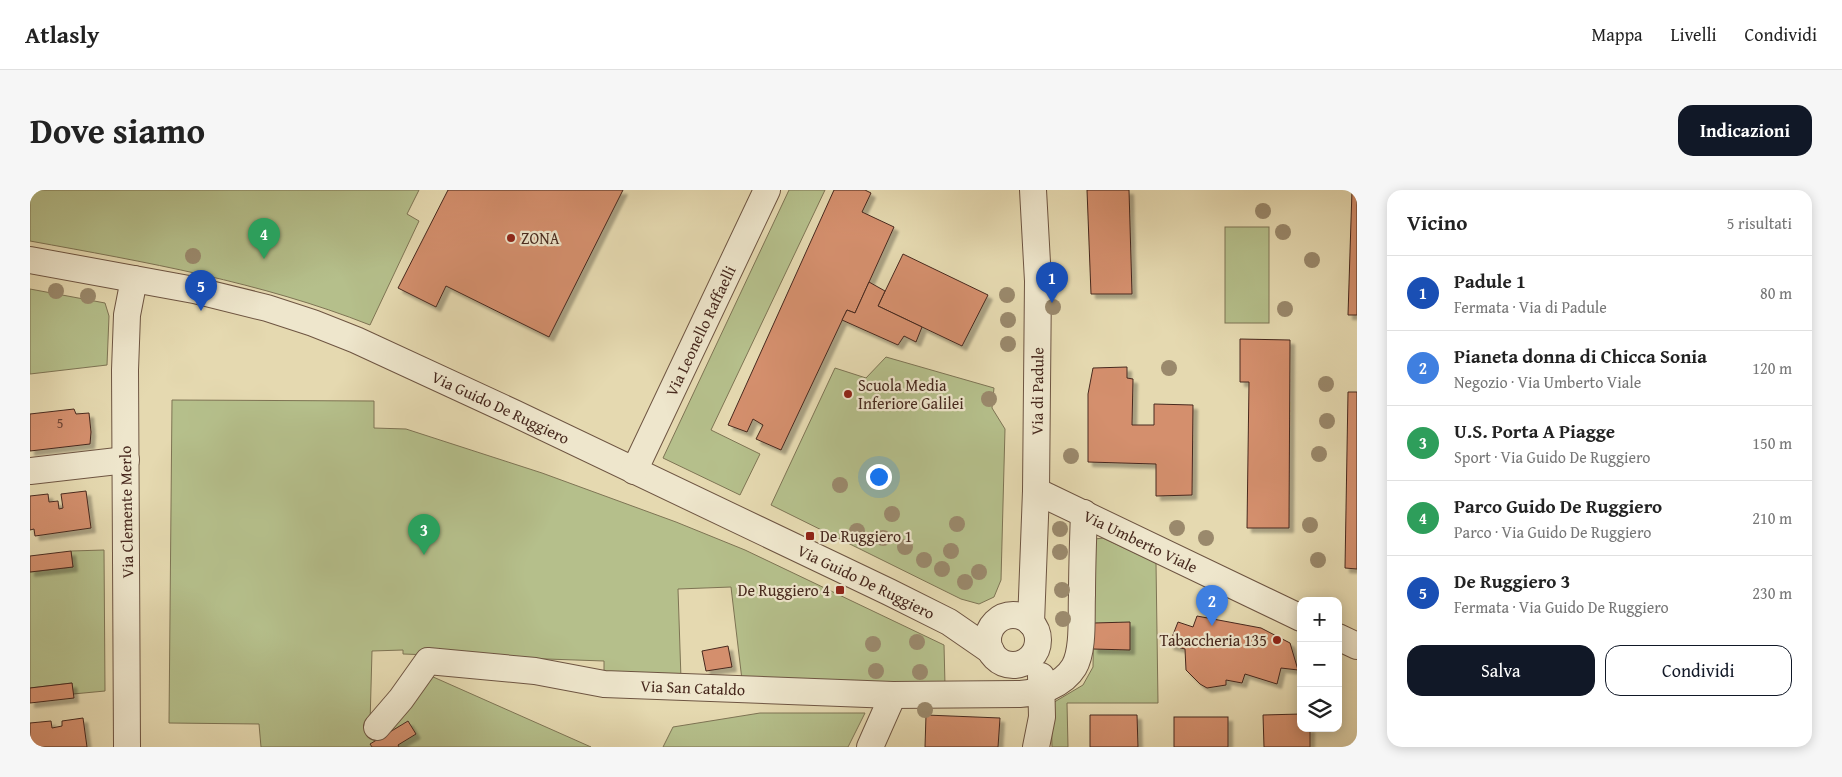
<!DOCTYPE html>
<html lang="it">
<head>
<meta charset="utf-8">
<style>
	body { margin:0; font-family:"Gentium Book Plus",serif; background:#f6f6f6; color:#222 }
	.controls { position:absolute; right:15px; bottom:15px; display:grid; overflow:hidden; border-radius:10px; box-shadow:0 2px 12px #0003 }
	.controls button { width:45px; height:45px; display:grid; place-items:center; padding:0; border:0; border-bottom:1px solid #e0e0e0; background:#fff; color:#222; font:25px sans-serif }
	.you { position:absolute; left:848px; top:286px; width:18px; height:18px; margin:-12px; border:4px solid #fff; border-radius:50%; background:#1a73e8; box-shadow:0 0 0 8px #1a73e833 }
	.badge { display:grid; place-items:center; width:32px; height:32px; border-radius:50%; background:#111827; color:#fff; font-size:16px; font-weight:700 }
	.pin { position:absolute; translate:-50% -41px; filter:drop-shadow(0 1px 2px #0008) }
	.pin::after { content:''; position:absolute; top:26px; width:18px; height:15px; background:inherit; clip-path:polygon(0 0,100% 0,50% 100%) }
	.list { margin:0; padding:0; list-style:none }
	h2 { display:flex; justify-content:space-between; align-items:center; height:65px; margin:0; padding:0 20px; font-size:21px }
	h2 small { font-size:16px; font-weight:400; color:#767676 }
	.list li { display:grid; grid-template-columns:32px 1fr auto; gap:15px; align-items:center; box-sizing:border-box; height:75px; padding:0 20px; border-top:1px solid #e0e0e0 }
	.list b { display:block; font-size:19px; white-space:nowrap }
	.list p { margin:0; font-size:16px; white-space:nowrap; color:#767676 }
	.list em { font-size:16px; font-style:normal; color:#767676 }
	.actions { display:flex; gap:10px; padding:15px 20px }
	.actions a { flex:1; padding:11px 0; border:1px solid #111827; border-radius:15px; text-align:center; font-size:18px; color:#111827 }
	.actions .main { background:#111827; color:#fff }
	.icon { flex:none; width:28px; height:28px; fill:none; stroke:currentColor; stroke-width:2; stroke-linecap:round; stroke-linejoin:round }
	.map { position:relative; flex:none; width:1327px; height:557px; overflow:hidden; border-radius:15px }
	header { display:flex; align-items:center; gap:30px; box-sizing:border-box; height:70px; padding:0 25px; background:#fff; border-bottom:1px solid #e0e0e0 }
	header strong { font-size:24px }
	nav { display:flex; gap:28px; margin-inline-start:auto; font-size:18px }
	.intro { display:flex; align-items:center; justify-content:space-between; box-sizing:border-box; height:120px; padding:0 30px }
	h1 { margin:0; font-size:35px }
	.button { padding:12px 22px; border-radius:15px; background:#111827; color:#fff; font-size:18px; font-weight:700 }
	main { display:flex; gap:30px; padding:0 30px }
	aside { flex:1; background:#fff; border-radius:15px; box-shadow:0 2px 12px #0003 }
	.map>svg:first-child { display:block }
	.green { fill:#b5bf8b; stroke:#7e7454 }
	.building { fill:#d48f6d; stroke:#47291e; filter:url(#shadow) }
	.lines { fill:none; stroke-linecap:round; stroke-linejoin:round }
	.minor-casing { stroke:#6e5542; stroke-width:28 }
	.minor { stroke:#eee6cc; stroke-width:26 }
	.tree { fill:#9a896c }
	.poi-dot { fill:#8f2418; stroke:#eee6cc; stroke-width:2 }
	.labels { text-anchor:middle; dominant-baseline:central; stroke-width:4.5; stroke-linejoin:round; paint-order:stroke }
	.number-label { font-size:14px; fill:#6a4232 }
	.poi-label { font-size:16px; fill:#47291e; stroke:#eee6cc; text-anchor:start }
	.street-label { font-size:16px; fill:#47291e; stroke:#eee6cc }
</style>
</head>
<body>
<header>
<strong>Atlasly</strong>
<nav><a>Mappa</a><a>Livelli</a><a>Condividi</a></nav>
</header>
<div class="intro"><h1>Dove siamo</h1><a class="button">Indicazioni</a></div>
<main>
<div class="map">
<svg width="1327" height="557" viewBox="0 0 1327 557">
	<defs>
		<filter id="shadow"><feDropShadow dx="4.5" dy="4.5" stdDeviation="1" flood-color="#0004"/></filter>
	</defs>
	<rect width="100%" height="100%" fill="#e5d9b0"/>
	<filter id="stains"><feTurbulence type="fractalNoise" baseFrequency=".004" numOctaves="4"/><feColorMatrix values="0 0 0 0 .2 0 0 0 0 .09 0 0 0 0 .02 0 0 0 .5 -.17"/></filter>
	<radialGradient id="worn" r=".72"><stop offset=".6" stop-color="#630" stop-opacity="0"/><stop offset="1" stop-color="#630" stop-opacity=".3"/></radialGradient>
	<!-- green -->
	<g class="green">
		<path d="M0,0H389L377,24L389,31L340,135C231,92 115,72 0,51Z"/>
		<path d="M759,0H795L681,240L730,264L710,305L633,268Z"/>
		<rect x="1195" y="37" width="44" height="96"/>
		<path d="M0,99L75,113L79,126L77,175L0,184Z"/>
		<path d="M856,167L964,198L962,218L975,239L971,390L964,407L949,414L931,409L741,315L805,178L836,188Z"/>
		<path d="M142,210L344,211V238L376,239L512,283L646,332L715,360L914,455L915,495L712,490L701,397L648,399L651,489L574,486V471L373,464V460L342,461L340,534L346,545L375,525L401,486L561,557H231L229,534L139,533Z"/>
		<path d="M1073,348L1126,373L1128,513H1037L1038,557H1022L1021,516L1026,511L1053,495L1063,477L1065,349Z"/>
		<path d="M74,360L75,501L43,504L42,493L0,498V382L43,377L41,361Z"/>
		<path d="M730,523H835L818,557H633L643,537Z"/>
	</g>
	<!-- building -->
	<g class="building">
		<path d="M418,0H593L519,147L416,96L406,117L368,98Z"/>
		<path d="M804,0H835L841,3L832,22L864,37L825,123L817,120L751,260L726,249L733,235L723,229L717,242L698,235Z"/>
		<path d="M1057,0H1099L1102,104H1061Z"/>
		<path d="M1322,0H1327V125H1318Z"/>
		<path d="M873,64L958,105L932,156L848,116Z"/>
		<path d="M839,92L855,101L848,116L892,137L886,152L874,146L868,155L812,130L817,120L825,123Z"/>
		<path d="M1210,149L1260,150L1259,338H1217L1219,192H1210Z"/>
		<path d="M1097,177V188L1103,189L1102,235H1124V214L1163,215L1162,305L1126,306V274L1058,272V204L1063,178Z"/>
		<path d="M1318,202H1327V379L1315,378Z"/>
		<path d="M44,219L46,224L59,223L61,242L60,254L0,261V224Z"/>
		<path d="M56,301L61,338L5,346L4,339L0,340V306L18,304L19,312L28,311L29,319L33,318L31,304Z"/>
		<path d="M41,361L43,377L0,382V366Z"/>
		<path d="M1167,426L1231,438L1260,453L1268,480L1251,478L1247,494L1215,484L1212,493L1196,490V495L1177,498L1170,494L1156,480L1155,459L1139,455L1148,432L1163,437Z"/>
		<path d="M1100,432V460L1063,459L1064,433Z"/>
		<path d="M698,456L702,477L676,481L672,461Z"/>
		<path d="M42,493L44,508L0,513V498Z"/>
		<path d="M1271,524V538H1280V557H1234L1233,525Z"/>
		<path d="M896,525L970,528L968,557H895Z"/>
		<path d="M1060,525H1107L1108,557H1060Z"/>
		<rect x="1144" y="527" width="54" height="30"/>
		<path d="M53,528L57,557H0V533L21,531L22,538L32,536V531Z"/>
		<path d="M378,531L386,544L368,555L369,557H342L340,554Z"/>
	</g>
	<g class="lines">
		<defs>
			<g id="minor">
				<path id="s1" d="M0,70L164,100L237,118L283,133L326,150L484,223L859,402L919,432L961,461"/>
				<path d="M0,281L96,270"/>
				<path id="s2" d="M604,281L737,0"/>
				<path id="s3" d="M1006,301L1271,428"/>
				<circle cx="983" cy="450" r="25"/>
				<path id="s4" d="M1001,433L1006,301L1008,91L1003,0"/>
				<path d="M1308,447L1327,456"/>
				<path id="s5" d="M347,537L371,509L398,471L505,481L574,494L863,505L990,504C1009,503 1033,495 1044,477C1054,460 1051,425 1052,405C1052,378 1053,350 1054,323"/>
				<path d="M97,557L95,180L97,125L104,89"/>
				<path d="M840,557L863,505"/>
				<path d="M1006,557L1012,527L1011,486"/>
			</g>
		</defs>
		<!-- minor casing -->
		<use href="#minor" class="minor-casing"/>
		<!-- minor -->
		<use href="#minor" class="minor"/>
	</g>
	<!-- trees -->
	<g class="tree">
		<circle cx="1233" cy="21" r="8"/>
		<circle cx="1253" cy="42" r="8"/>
		<circle cx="163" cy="66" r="8"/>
		<circle cx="1282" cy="70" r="8"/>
		<circle cx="26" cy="101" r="8"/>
		<circle cx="977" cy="105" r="8"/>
		<circle cx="58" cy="106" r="8"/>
		<circle cx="1023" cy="117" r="8"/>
		<circle cx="1255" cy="119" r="8"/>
		<circle cx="978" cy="130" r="8"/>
		<circle cx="978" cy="154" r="8"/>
		<circle cx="1139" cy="178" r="8"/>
		<circle cx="1296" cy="194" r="8"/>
		<circle cx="959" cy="209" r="8"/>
		<circle cx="1297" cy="231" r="8"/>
		<circle cx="1289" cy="264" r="8"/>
		<circle cx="1041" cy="266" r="8"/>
		<circle cx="810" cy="295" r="8"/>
		<circle cx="862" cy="324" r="8"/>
		<circle cx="927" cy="334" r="8"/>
		<circle cx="1280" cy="335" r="8"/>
		<circle cx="1147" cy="338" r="8"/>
		<circle cx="1030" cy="339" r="8"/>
		<circle cx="827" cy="341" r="8"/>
		<circle cx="853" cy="348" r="8"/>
		<circle cx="1176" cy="348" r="8"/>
		<circle cx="875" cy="357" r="8"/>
		<circle cx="921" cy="361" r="8"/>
		<circle cx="1030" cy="362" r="8"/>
		<circle cx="894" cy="370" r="8"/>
		<circle cx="1288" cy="370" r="8"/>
		<circle cx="912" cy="379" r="8"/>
		<circle cx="949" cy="382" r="8"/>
		<circle cx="935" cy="392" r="8"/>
		<circle cx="1032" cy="400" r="8"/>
		<circle cx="1033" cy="429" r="8"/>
		<circle cx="887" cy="452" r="8"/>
		<circle cx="843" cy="454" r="8"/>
		<circle cx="846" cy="481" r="8"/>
		<circle cx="890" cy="482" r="8"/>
		<circle cx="895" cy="520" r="8"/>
	</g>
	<!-- markers -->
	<g class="poi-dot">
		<circle cx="481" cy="48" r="5"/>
		<circle cx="818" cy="204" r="5"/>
		<rect x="775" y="341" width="10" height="10" rx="2.5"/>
		<rect x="805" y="395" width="10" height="10" rx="2.5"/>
		<circle cx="1247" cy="450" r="5"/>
	</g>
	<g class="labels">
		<!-- number labels -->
		<g class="number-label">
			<text x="30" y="233">5</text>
		</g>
		<!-- poi labels -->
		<g class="poi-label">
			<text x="491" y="48">ZONA</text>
			<text x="828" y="195">Scuola Media<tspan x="828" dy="18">Inferiore Galilei</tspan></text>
			<text x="790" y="346">De Ruggiero 1</text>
			<text x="800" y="400" text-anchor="end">De Ruggiero 4</text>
			<text x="1237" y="450" text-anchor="end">Tabaccheria 135</text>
		</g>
		<!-- street labels -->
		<g class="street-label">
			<text stroke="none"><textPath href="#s2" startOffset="155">Via Leonello Raffaelli</textPath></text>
			<text stroke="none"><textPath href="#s4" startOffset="232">Via di Padule</textPath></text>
			<text stroke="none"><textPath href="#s1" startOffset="496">Via Guido De Ruggiero</textPath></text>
			<text transform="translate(96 322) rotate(-91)">Via Clemente Merlo</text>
			<text stroke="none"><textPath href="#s3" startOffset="116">Via Umberto Viale</textPath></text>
			<text stroke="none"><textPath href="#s1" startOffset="901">Via Guido De Ruggiero</textPath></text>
			<text stroke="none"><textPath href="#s5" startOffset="350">Via San Cataldo</textPath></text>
		</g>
	</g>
	<rect width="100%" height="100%" filter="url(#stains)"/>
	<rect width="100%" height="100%" fill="url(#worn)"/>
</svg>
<div class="controls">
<button>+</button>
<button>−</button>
<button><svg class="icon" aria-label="layers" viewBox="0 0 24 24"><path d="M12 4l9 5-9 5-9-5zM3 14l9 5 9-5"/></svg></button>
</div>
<div class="you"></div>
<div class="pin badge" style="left:1022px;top:113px;background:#1a4fb4">1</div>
<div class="pin badge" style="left:1182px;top:436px;background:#3f7fe0">2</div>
<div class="pin badge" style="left:394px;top:365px;background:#2e9e5b">3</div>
<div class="pin badge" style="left:234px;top:69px;background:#2e9e5b">4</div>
<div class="pin badge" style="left:171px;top:121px;background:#1a4fb4">5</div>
</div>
<aside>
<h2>Vicino<small>5 risultati</small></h2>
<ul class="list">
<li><span class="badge" style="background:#1a4fb4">1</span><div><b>Padule 1</b><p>Fermata · Via di Padule</p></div><em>80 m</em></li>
<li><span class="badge" style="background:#3f7fe0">2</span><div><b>Pianeta donna di Chicca Sonia</b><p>Negozio · Via Umberto Viale</p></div><em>120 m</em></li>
<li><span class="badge" style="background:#2e9e5b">3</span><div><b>U.S. Porta A Piagge</b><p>Sport · Via Guido De Ruggiero</p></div><em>150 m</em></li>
<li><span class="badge" style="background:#2e9e5b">4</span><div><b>Parco Guido De Ruggiero</b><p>Parco · Via Guido De Ruggiero</p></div><em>210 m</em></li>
<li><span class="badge" style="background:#1a4fb4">5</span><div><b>De Ruggiero 3</b><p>Fermata · Via Guido De Ruggiero</p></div><em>230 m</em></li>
</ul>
<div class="actions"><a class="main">Salva</a><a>Condividi</a></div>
</aside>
</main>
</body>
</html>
